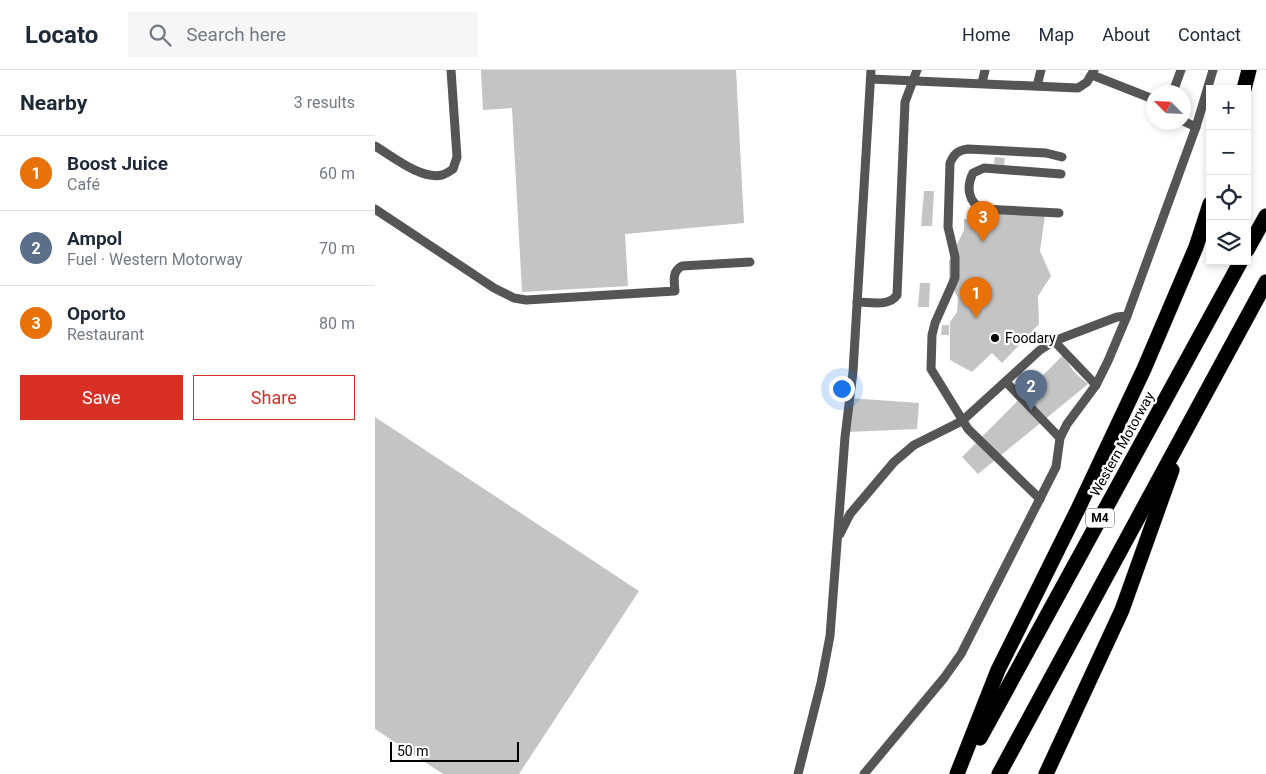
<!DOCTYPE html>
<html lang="en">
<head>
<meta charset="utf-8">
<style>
	body { margin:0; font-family:Roboto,sans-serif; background:#f6f6f7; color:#1f2937 }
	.controls { position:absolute; right:15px; top:15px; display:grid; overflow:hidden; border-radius:0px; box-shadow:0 2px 8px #0003 }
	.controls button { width:45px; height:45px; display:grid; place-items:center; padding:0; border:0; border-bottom:1px solid #e0e1e3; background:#fff; color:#1f2937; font:25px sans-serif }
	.compass { position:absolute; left:771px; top:15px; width:45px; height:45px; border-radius:50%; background:#fff; box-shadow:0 2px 8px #0003; rotate:294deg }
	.scale { position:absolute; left:15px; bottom:12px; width:129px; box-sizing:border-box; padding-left:5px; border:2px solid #000; border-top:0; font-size:14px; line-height:18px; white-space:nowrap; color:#000; -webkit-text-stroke:4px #fff; paint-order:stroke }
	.you { position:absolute; left:466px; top:318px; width:18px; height:18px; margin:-12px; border:4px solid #fff; border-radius:50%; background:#1a73e8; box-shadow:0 0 0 8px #1a73e833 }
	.badge { display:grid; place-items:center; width:32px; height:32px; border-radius:50%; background:#d93025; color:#fff; font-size:16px; font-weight:700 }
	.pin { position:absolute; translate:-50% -41px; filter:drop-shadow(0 1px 2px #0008) }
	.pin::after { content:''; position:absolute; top:26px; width:18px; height:15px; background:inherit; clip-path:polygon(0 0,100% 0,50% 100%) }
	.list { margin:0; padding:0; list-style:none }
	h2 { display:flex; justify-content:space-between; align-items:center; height:65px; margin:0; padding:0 20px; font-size:21px }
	h2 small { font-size:16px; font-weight:400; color:#747a83 }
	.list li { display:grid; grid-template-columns:32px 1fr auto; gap:15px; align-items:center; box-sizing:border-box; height:75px; padding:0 20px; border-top:1px solid #e0e1e3 }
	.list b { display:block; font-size:19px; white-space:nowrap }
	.list p { margin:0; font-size:16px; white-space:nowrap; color:#747a83 }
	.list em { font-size:16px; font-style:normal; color:#747a83 }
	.actions { display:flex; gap:10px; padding:15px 20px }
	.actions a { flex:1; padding:11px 0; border:1px solid #d93025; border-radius:0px; text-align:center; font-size:18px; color:#d93025 }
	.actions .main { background:#d93025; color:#fff }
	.icon { flex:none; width:28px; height:28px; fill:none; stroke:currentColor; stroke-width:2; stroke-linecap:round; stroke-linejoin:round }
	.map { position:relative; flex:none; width:891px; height:704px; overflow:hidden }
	header { display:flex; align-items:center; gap:30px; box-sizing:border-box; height:70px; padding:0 25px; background:#fff; border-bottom:1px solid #e0e1e3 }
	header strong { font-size:24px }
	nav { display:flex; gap:28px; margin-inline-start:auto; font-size:18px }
	.search { width:350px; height:45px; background:#f6f6f7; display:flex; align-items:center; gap:12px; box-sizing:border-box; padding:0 18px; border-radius:0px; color:#747a83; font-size:19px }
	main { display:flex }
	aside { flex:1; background:#fff }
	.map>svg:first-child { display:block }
	.building { fill:#c4c4c4 }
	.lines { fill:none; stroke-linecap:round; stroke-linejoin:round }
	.motorway-casing { stroke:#dbdbdb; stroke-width:16 }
	.service { stroke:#555; stroke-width:9 }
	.motorway { stroke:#000; stroke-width:15 }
	.poi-dot { fill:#000; stroke:#fff; stroke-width:2 }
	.labels { text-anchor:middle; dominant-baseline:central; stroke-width:4.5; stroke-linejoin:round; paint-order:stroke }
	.shield { fill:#fff; stroke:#4c4c4c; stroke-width:1 }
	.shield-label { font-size:12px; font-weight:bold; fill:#000 }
	.poi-label { font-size:14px; fill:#000; stroke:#fff; text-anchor:start }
	.street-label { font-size:14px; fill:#000; stroke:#fff }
</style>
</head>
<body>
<header>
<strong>Locato</strong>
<div class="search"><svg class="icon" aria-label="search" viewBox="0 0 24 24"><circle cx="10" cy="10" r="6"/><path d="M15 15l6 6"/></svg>Search here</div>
<nav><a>Home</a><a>Map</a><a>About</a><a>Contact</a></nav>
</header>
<main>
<aside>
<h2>Nearby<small>3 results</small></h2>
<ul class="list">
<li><span class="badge" style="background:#e8710a">1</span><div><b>Boost Juice</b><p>Café</p></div><em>60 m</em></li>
<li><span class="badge" style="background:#5c6f8a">2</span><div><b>Ampol</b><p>Fuel · Western Motorway</p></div><em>70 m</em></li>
<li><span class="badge" style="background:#e8710a">3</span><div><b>Oporto</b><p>Restaurant</p></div><em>80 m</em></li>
</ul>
<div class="actions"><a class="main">Save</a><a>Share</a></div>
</aside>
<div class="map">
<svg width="891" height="704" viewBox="0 0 891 704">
	<rect width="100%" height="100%" fill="#fff"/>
	<!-- building -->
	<g class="building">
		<path d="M106,0H361L369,153L250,164L253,216L147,222L137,38L108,40Z"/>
		<path d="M620,87L630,88L629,95L619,94Z"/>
		<path d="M549,121H559L557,156H546Z"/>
		<path d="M621,143L670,145L665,181L676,206L663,226L664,254L627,293L617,283L597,302L575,290V252L582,242L583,228L574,209V191L589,160V149L621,152Z"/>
		<path d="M545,213H555L554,237H543Z"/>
		<path d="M567,255H574V265H566Z"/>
		<path d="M688,285L699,302L713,314L603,404L587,387Z"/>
		<path d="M474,328L544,333L542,359L473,362Z"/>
		<path d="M0,347L264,521L144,704H68L0,659Z"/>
	</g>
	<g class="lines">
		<defs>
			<g id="motorway">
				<path d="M869,19L874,0"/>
				<path d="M872,180L891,146"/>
				<path d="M605,668L866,191"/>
				<path d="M582,704L623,600L703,439L769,299L821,177L835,134"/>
				<path d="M624,704L891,212"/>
				<path d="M671,704L747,540L797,400"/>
			</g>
		</defs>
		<!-- motorway casing -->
		<use href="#motorway" class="motorway-casing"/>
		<!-- service -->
		<g class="service">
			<path d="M717,5L778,29"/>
			<path d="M496,9L703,18L712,12L719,0"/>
			<path d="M607,13L610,0"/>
			<path d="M662,16L666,0"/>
			<path d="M798,22L806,0"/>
			<path d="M808,51L821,57"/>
			<path d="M0,76C17,86 46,110 67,105C71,104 75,101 78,99L82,87L76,0"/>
			<path d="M0,139L119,218L139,228L151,230L300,221C299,211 297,201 307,196L375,192"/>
			<path d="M684,143L608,139C593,133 591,117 598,103L609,98L686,104"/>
			<path d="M482,232C495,232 514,237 522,225L530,32L542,0"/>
			<path d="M679,271L721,315"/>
			<path d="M631,312L685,368"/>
			<path d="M665,429L593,359L556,299L557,265L560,253L580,208V187L573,157L575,93C579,84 583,80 593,79L671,83L687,87"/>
			<path d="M465,464L475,444L519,392L539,375L587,351L665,280L679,271L742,247L752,246"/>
			<path d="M423,704L446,613L455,566L470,367L478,302L496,0"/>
			<path d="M489,704L569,608L586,584L681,397L685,368L692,354L721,315L733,291L752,246L821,57L838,0"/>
		</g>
		<!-- motorway -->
		<use href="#motorway" class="motorway"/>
	</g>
	<!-- markers -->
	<circle class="poi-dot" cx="620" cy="268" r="5"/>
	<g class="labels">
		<!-- shield labels -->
		<rect class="shield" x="711" y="438.5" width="28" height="19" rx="4"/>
		<g class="shield-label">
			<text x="725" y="448">M4</text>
		</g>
		<!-- poi labels -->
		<g class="poi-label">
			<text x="630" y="268">Foodary</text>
		</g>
		<!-- street labels -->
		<g class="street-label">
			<text transform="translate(747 374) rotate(-61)">Western Motorway</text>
		</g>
	</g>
</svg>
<div class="controls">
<button>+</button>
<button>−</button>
<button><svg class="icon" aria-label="locate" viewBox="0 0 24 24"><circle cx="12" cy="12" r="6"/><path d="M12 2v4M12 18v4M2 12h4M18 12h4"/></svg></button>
<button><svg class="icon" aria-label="layers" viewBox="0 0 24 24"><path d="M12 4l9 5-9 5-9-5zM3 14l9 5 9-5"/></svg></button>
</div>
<svg class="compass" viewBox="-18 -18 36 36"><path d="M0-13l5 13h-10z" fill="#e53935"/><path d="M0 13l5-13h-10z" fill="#747a83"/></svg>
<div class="scale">50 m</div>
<div class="you"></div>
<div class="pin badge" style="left:601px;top:248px;background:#e8710a">1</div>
<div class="pin badge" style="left:656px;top:341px;background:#5c6f8a">2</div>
<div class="pin badge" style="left:608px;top:172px;background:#e8710a">3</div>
</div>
</main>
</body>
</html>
